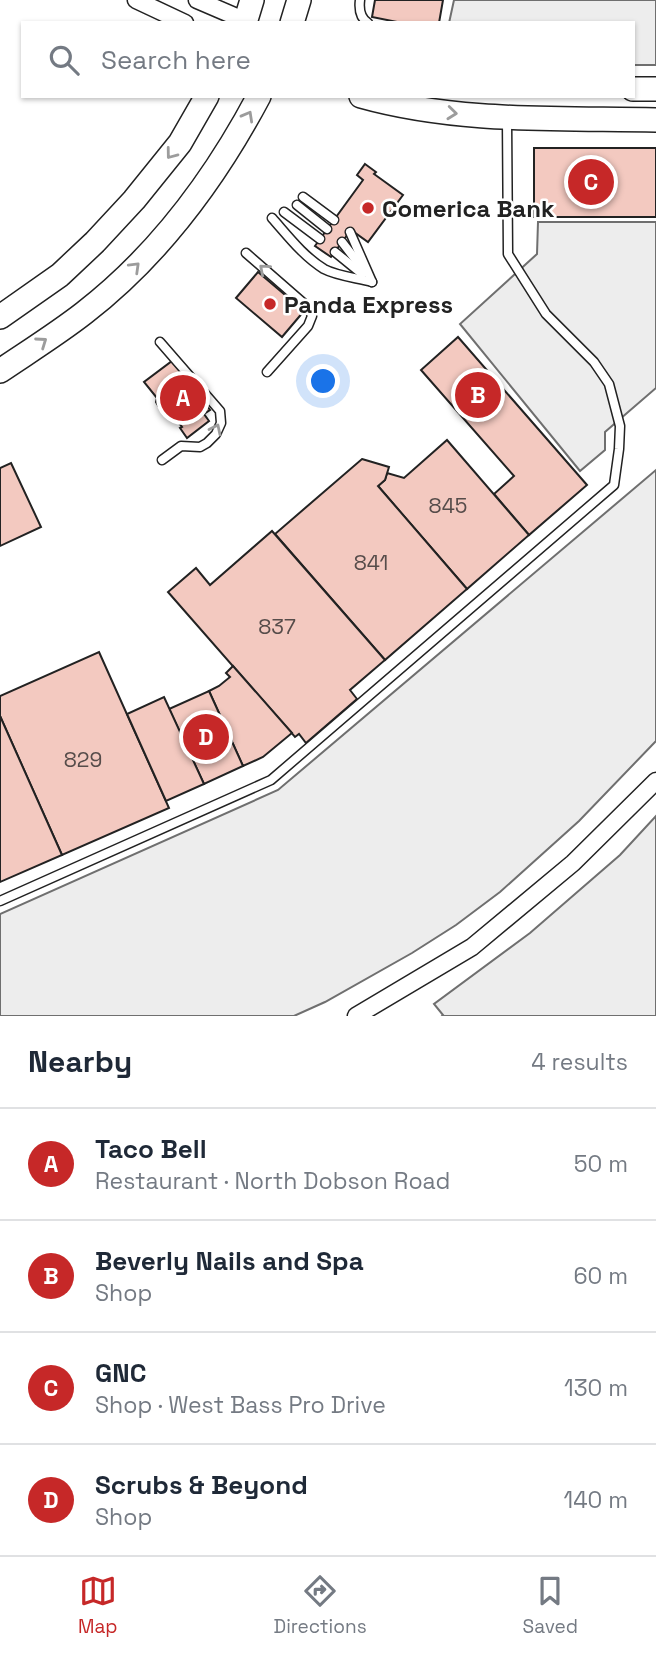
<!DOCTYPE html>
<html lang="en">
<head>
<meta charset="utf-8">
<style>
	body { margin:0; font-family:"Space Grotesk",sans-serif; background:#f6f6f7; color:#1f2937 }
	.you { position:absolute; left:324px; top:382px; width:24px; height:24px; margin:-18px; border:5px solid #fff; border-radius:50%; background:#1a73e8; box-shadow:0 0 0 10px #1a73e833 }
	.badge { display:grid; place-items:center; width:46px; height:46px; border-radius:50%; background:#c62828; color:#fff; font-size:23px; font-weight:700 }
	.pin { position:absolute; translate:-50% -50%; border:4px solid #fff; box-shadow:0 2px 7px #0006 }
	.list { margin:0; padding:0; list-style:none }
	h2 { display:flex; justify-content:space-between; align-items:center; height:91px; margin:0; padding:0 28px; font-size:30px }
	h2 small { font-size:23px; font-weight:400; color:#747a83 }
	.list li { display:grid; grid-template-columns:46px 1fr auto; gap:21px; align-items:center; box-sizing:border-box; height:112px; padding:0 28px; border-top:2px solid #e0e1e3 }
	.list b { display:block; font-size:26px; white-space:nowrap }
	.list p { margin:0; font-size:23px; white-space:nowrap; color:#747a83 }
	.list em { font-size:23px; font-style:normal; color:#747a83 }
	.icon { flex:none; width:38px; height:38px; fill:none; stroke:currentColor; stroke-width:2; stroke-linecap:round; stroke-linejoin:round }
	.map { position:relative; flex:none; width:656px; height:1016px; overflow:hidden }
	.search { position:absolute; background:#fff; box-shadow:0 2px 5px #0004; left:21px; right:21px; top:21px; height:77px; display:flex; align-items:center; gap:18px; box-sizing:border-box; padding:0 24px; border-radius:0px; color:#747a83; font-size:26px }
	.sheet { height:539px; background:#fff }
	nav { display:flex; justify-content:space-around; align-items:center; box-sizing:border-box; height:98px; border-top:2px solid #e0e1e3; background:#fff; font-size:19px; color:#747a83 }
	nav a { display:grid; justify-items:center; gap:4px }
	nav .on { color:#c62828 }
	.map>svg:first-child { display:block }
	.parking { fill:#ededed; stroke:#6f6f6f; stroke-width:2 }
	.building { fill:#f3c9c0; stroke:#222; stroke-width:2 }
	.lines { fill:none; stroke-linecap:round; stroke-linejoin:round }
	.lane-casing { stroke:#222; stroke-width:11 }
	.street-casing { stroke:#222; stroke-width:19 }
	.secondary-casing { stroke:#222; stroke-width:26 }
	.lane { stroke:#fff; stroke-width:8 }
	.street { stroke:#fff; stroke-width:16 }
	.secondary { stroke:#fff; stroke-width:23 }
	.oneway { stroke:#9c9c9c }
	.poi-dot { fill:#c62828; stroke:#fff; stroke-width:2.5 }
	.labels { text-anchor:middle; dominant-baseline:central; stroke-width:5; stroke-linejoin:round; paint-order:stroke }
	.number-label { font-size:21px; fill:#564c4a }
	.poi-label { font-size:24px; font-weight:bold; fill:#222; stroke:#fff; text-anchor:start }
</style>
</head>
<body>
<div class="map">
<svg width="656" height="1016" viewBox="0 0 656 1016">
	<rect width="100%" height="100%" fill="#fff"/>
	<!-- parking -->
	<g class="parking">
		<path d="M454,0H656V65H633V23H449Z"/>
		<path d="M538,222H656V388L605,432V450L580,471L460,324L537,254Z"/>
		<path d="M656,470V741L579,821L500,892L456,925L412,953L325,1002L294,1016H0V914L278,790Z"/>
		<path d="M656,816V1016H442L443,1015L434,1004L530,933L620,855Z"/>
	</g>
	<!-- building -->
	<g class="building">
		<path d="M375,0H443L439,23H402L372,17Z"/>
		<rect x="534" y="148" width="122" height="69"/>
		<path d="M365,164L376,172L374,174L403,195L368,242L351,230L331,257L315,246L363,180L357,175Z"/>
		<path d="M258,272L304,311L282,337L236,298Z"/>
		<path d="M458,337L587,485L529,535L494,494L514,476L421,370Z"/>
		<path d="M172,361L210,410L204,414L209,421L187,438L180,428L182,427L167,408L164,410L159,407L156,402L157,398L144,382Z"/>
		<path d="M447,440L529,535L467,589L378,486L385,480L387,473L404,478Z"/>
		<path d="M362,459L389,467L385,480L378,486L467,589L385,660L275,534Z"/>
		<path d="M11,463L41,527L0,546V468Z"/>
		<path d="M272,531L385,660L350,690L357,699L306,743L299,734L295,737L168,592L196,568L210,585Z"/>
		<path d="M99,652L169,808L62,855L0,716V696Z"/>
		<path d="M233,666L292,733L263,757L243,766L209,691L219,686L230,677L226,673Z"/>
		<path d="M209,691L243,766L204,784L169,709Z"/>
		<path d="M164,697L204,784L166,801L127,714Z"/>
		<path d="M0,716L62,855L0,882Z"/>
	</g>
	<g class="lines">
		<defs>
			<g id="lane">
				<path d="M360,0C359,8 360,18 368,23"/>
				<path d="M303,197L334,220"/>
				<path d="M297,205L327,229"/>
				<path d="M284,212L320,239"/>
				<path d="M272,218C288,236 303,256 324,269C337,276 358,278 372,282"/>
				<path d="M350,232L372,282"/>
				<path d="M342,242L362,268"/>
				<path d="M335,252L362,274"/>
				<path d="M246,253L309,308L312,316L308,326L267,372"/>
				<path d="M160,342L220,411L221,423L216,434L207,443L200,447L181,446L162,460"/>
				<path d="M0,901L271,780L614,485L619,449L620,426L609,384L594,362L546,314L508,254L507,120"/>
			</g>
			<g id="street">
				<path d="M136,0L185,23"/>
				<path d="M197,0L246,21"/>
				<path d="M356,1016L472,947L573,863L656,781"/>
			</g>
			<g id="secondary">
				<path d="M245,23L252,0"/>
				<path d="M292,23L299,0"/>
				<path d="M633,89H656"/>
				<path d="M361,96C457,123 558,118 656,120"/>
				<path d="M0,317L60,275L95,242L134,200L180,143L207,96"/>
				<path d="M0,371C28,352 57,334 84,313C159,255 215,179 259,96"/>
			</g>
		</defs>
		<!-- lane casing -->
		<use href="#lane" class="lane-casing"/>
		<!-- street casing -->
		<use href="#street" class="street-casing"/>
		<!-- secondary casing -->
		<use href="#secondary" class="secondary-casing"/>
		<!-- lane -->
		<use href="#lane" class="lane"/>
		<!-- street -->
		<use href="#street" class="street"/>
		<!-- secondary -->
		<use href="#secondary" class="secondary"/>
	</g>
	<!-- one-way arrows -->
	<defs><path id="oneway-chevron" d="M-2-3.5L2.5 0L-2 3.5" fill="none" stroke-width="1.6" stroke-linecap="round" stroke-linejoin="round" transform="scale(1.75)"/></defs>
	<g class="oneway">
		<use href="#oneway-chevron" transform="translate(452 113) rotate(6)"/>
		<use href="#oneway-chevron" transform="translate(248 116) rotate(-61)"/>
		<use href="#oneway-chevron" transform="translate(171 154) rotate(127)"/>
		<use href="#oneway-chevron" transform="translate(135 267) rotate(-44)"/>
		<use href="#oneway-chevron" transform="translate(264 269) rotate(-139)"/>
		<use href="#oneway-chevron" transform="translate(42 342) rotate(-35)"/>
		<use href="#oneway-chevron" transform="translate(216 429) rotate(-64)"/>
	</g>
	<!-- markers -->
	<g class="poi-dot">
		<circle cx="368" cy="208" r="7"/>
		<circle cx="270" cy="304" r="7"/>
	</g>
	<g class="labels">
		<!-- number labels -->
		<g class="number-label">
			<text x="448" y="505">845</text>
			<text x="371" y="562">841</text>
			<text x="277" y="626">837</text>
			<text x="83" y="759">829</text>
		</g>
		<!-- poi labels -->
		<g class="poi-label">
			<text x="382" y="208">Comerica Bank</text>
			<text x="284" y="304">Panda Express</text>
		</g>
	</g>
</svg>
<div class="you"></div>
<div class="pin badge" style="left:183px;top:398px">A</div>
<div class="pin badge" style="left:478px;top:395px">B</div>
<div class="pin badge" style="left:591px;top:182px">C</div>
<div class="pin badge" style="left:206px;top:737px">D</div>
<div class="search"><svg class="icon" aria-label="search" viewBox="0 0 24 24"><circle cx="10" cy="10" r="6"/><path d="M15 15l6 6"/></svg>Search here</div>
</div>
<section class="sheet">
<h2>Nearby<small>4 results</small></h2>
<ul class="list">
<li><span class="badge">A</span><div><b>Taco Bell</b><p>Restaurant · North Dobson Road</p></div><em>50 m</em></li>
<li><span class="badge">B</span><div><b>Beverly Nails and Spa</b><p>Shop</p></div><em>60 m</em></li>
<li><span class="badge">C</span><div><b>GNC</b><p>Shop · West Bass Pro Drive</p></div><em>130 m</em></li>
<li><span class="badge">D</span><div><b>Scrubs &amp; Beyond</b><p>Shop</p></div><em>140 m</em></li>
</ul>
</section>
<nav>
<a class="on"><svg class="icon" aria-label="map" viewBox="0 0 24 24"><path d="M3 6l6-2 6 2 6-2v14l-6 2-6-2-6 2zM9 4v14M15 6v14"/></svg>Map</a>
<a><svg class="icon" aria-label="directions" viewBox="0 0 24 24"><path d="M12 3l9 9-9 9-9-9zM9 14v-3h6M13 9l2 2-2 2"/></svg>Directions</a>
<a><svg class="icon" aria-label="saved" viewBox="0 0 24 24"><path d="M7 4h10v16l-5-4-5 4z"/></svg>Saved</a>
</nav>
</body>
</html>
